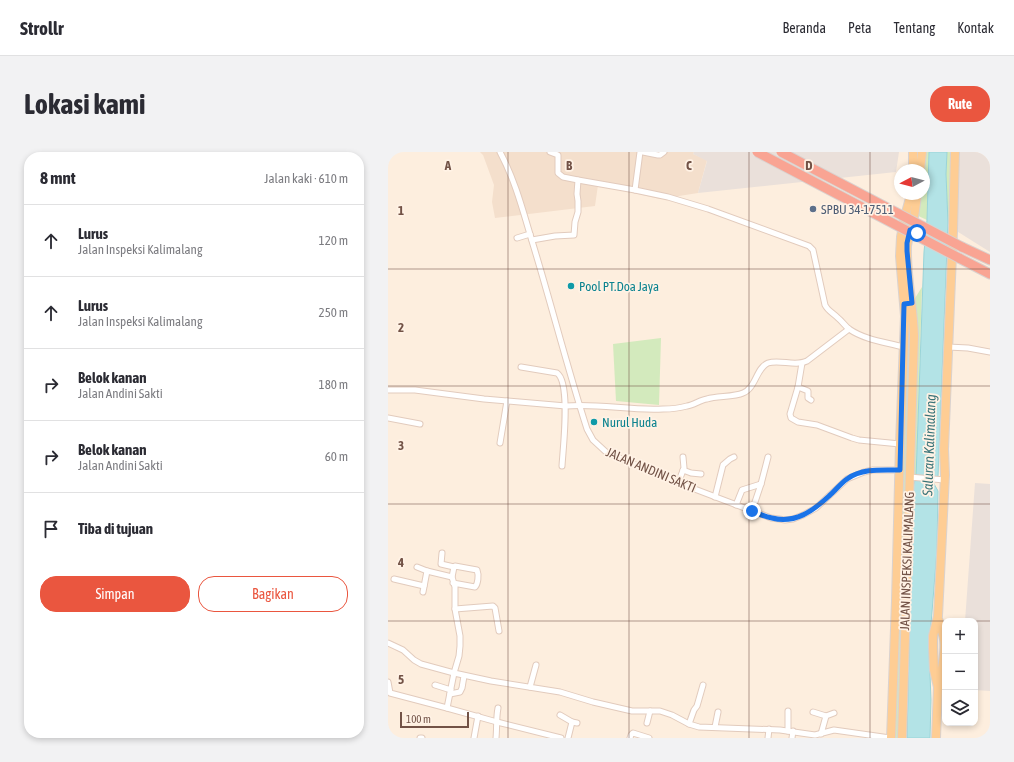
<!DOCTYPE html>
<html lang="id">
<head>
<meta charset="utf-8">
<style>
	body { margin:0; font-family:"Asap Condensed",sans-serif; background:#f2f2f3; color:#2b2b33 }
	.controls { position:absolute; right:12px; bottom:12px; display:grid; overflow:hidden; border-radius:8px; box-shadow:0 2px 6px #0003 }
	.controls button { width:36px; height:36px; display:grid; place-items:center; padding:0; border:0; border-bottom:1px solid #e1e1e2; background:#fff; color:#2b2b33; font:20px sans-serif }
	.compass { position:absolute; left:506px; top:12px; width:36px; height:36px; border-radius:50%; background:#fff; box-shadow:0 2px 6px #0003; rotate:263deg }
	.scale { position:absolute; left:12px; bottom:10px; width:69px; box-sizing:border-box; padding-left:4px; border:2px solid #725246; border-top:0; font-size:11px; line-height:14px; white-space:nowrap; color:#725246; -webkit-text-stroke:3px #fff2e5; paint-order:stroke }
	.stop { position:absolute; width:12px; height:12px; margin:-9px; border:3px solid #1a73e8; border-radius:50%; background:#fff }
	.stop.end { background:#1a73e8; border-color:#fff; box-shadow:0 1px 4px #0008 }
	.list { margin:0; padding:0; list-style:none }
	h2 { display:flex; justify-content:space-between; align-items:center; height:52px; margin:0; padding:0 16px; font-size:17px }
	h2 small { font-size:13px; font-weight:400; color:#7c7c81 }
	.list li { display:grid; grid-template-columns:26px 1fr auto; gap:12px; align-items:center; box-sizing:border-box; height:72px; padding:0 16px; border-top:1px solid #e1e1e2 }
	.list b { display:block; font-size:15px; white-space:nowrap }
	.list p { margin:0; font-size:13px; white-space:nowrap; color:#7c7c81 }
	.list em { font-size:13px; font-style:normal; color:#7c7c81 }
	.actions { display:flex; gap:8px; padding:12px 16px }
	.actions a { flex:1; padding:9px 0; border:1px solid #ea563f; border-radius:16px; text-align:center; font-size:14px; color:#ea563f }
	.actions .main { background:#ea563f; color:#fff }
	.icon { flex:none; width:22px; height:22px; fill:none; stroke:currentColor; stroke-width:2; stroke-linecap:round; stroke-linejoin:round }
	.map { position:relative; flex:none; width:602px; height:586px; overflow:hidden; border-radius:16px }
	header { display:flex; align-items:center; gap:24px; box-sizing:border-box; height:56px; padding:0 20px; background:#fff; border-bottom:1px solid #e1e1e2 }
	header strong { font-size:19px }
	nav { display:flex; gap:22px; margin-inline-start:auto; font-size:14px }
	.intro { display:flex; align-items:center; justify-content:space-between; box-sizing:border-box; height:96px; padding:0 24px }
	h1 { margin:0; font-size:28px }
	.button { padding:10px 18px; border-radius:16px; background:#ea563f; color:#fff; font-size:14px; font-weight:700 }
	main { display:flex; gap:24px; padding:0 24px }
	aside { flex:1; background:#fff; border-radius:16px; box-shadow:0 2px 6px #0003 }
	.map>svg:first-child { display:block }
	.residential { fill:#f4dfcc }
	.industrial { fill:#eae0da }
	.green { fill:#d3eabd }
	.water { fill:#b3e3e6; stroke:#99d4d8 }
	.lines { fill:none; stroke-linecap:round; stroke-linejoin:round }
	.street-casing { stroke:#e2cbbd; stroke-width:7 }
	.primary-casing { stroke:#dad2cf; stroke-width:10 }
	.highway-casing { stroke:#dad2cf; stroke-width:11 }
	.street { stroke:#fff; stroke-width:5 }
	.primary { stroke:#fecd94; stroke-width:8 }
	.highway { stroke:#f9a493; stroke-width:9 }
	.highway-bridge-casing { stroke:#dad2cf; stroke-width:11; stroke-linecap:butt }
	.highway-bridge { stroke:#f9a493; stroke-width:9 }
	.route { stroke:#1a73e8; stroke-width:5 }
	.grid { fill:none; stroke:#725246; stroke-width:1; stroke-opacity:0.55 }
	.service-dot { fill:#5c6f8a; stroke:#fff2e5; stroke-width:1.5 }
	.culture-dot { fill:#0f9aa8; stroke:#fff2e5; stroke-width:1.5 }
	.labels { text-anchor:middle; dominant-baseline:central; stroke-width:3.5; stroke-linejoin:round; paint-order:stroke }
	.service-label { font-size:13px; fill:#4e5e75; stroke:#fff2e5; text-anchor:start }
	.culture-label { font-size:13px; fill:#0d838f; stroke:#fff2e5; text-anchor:start }
	.street-label { font-size:13px; fill:#725246; stroke:#fff2e5 }
	.water-label { font-size:14px; font-style:italic; fill:#3a7479; stroke:#fff2e5 }
	.grid-label { font-size:13px; text-anchor:middle; font-weight:bold; fill:#725246; stroke:#fff2e5; stroke-width:3.5; stroke-linejoin:round; paint-order:stroke }
</style>
</head>
<body>
<header>
<strong>Strollr</strong>
<nav><a>Beranda</a><a>Peta</a><a>Tentang</a><a>Kontak</a></nav>
</header>
<div class="intro"><h1>Lokasi kami</h1><a class="button">Rute</a></div>
<main>
<aside>
<h2>8 mnt<small>Jalan kaki · 610 m</small></h2>
<ul class="list">
<li><svg class="icon" aria-label="ahead" viewBox="0 0 24 24"><path d="M12 20V5M6 11l6-6 6 6"/></svg><div><b>Lurus</b><p>Jalan Inspeksi Kalimalang</p></div><em>120 m</em></li>
<li><svg class="icon" aria-label="ahead" viewBox="0 0 24 24"><path d="M12 20V5M6 11l6-6 6 6"/></svg><div><b>Lurus</b><p>Jalan Inspeksi Kalimalang</p></div><em>250 m</em></li>
<li><svg class="icon" aria-label="right" viewBox="0 0 24 24"><path d="M7 20v-9h11M14 6l5 5-5 5"/></svg><div><b>Belok kanan</b><p>Jalan Andini Sakti</p></div><em>180 m</em></li>
<li><svg class="icon" aria-label="right" viewBox="0 0 24 24"><path d="M7 20v-9h11M14 6l5 5-5 5"/></svg><div><b>Belok kanan</b><p>Jalan Andini Sakti</p></div><em>60 m</em></li>
<li><svg class="icon" aria-label="arrive" viewBox="0 0 24 24"><path d="M6 21V4h12l-3 4 3 4H6"/></svg><div><b>Tiba di tujuan</b></div></li>
</ul>
<div class="actions"><a class="main">Simpan</a><a>Bagikan</a></div>
</aside>
<div class="map">
<svg width="602" height="586" viewBox="0 0 602 586">
	<rect width="100%" height="100%" fill="#fdeede"/>
	<!-- residential -->
	<path class="residential" d="M92,0H306L305,2L319,8L310,41L272,47L210,33L207,54L107,66L104,50L106,33L95,3Z"/>
	<!-- industrial -->
	<g class="industrial">
		<path d="M306,0H511L508,20L310,41L319,9L305,2Z"/>
		<path d="M568,0H602V100L567,78Z"/>
		<path d="M587,331L602,332V539L587,538V469H577Z"/>
	</g>
	<!-- green -->
	<g class="green">
		<path d="M534,0H541L539,68L526,62L529,42H536V18Z"/>
		<path d="M559,0H567L565,79L560,71L558,22Z"/>
		<path d="M534,135L528,326L525,334L519,586H502L515,195L524,151Z"/>
		<path d="M273,186L271,253L228,249L225,192Z"/>
	</g>
	<!-- water -->
	<path class="water" d="M541,0H559L558,22L560,71L550,325H545V330L550,339L549,398L541,497L543,548L542,586H519L525,334L528,326L536,100L539,68Z"/>
	<g class="lines">
		<defs>
			<g id="street">
				<path d="M112,0C127,28 135,59 144,89C163,151 179,215 199,277L205,288L218,300L275,325L383,366L391,367L397,368L405,367L415,363L428,356L459,327L476,320L485,318H512"/>
				<path d="M162,0L170,3V21L175,25L190,28L247,38L280,45L320,57L421,94L425,98L437,153C440,159 445,161 450,166C454,169 457,174 461,177C477,188 497,190 515,195"/>
				<path d="M255,0L270,3H272L276,0"/>
				<path d="M247,38L252,0"/>
				<path d="M129,86L142,82"/>
				<path d="M144,88L167,84L186,83L187,70L190,60V49L189,42L190,28"/>
				<path d="M560,195L580,196L602,200"/>
				<path d="M414,211L410,235L402,262L403,266L410,270L429,273L464,286L471,288L512,292"/>
				<path d="M133,215L169,221C183,231 175,296 174,314"/>
				<path d="M410,235L420,239V246L423,248"/>
				<path d="M0,238H27L96,247L178,254C210,251 243,259 275,257C283,257 292,256 299,254C306,253 312,248 319,247C329,244 346,245 355,241C368,236 368,216 380,211C392,207 407,215 419,209L461,177"/>
				<path d="M0,266L32,272"/>
				<path d="M112,291L119,249"/>
				<path d="M295,318L303,321L313,322"/>
				<path d="M521,325L557,328"/>
				<path d="M290,331L296,316L295,305"/>
				<path d="M327,345L335,313L342,307L346,305"/>
				<path d="M348,353L354,338L373,332"/>
				<path d="M364,359L373,332L380,305"/>
				<path d="M54,401L53,412L66,415"/>
				<path d="M29,415L39,419L64,425"/>
				<path d="M6,427L36,434"/>
				<path d="M35,440L39,419"/>
				<path d="M67,457L105,454L107,456L111,479"/>
				<path d="M0,491L15,498L26,508L33,512L66,521L103,529L172,540L205,550L244,559H272L284,563L301,572L311,575L392,578L427,583L446,578L502,586"/>
				<path d="M0,530L2,541L59,556L109,570L173,586"/>
				<path d="M47,533L63,538"/>
				<path d="M142,535L148,513"/>
				<path d="M62,542L72,540L74,536L76,524"/>
				<path d="M59,556L66,521L71,504L72,494V484L67,457V435L64,425L66,415L67,414L89,418C91,423 90,432 87,435L65,431"/>
				<path d="M425,560L438,564"/>
				<path d="M172,563L184,570"/>
				<path d="M259,571L262,559"/>
				<path d="M301,572L306,558L309,554L315,533"/>
				<path d="M327,575L330,560"/>
				<path d="M400,579V559"/>
				<path d="M433,582L438,564L446,561"/>
				<path d="M32,586H34"/>
				<path d="M86,586L90,564"/>
				<path d="M108,586C109,576 108,566 110,556"/>
				<path d="M180,586L184,570L189,571"/>
				<path d="M242,586L243,583L245,581L261,586"/>
				<path d="M380,586L381,577"/>
				<path d="M404,586L405,579"/>
			</g>
			<g id="primary">
				<path d="M525,18V0"/>
				<path d="M532,18L534,0"/>
				<path d="M516,68L523,42"/>
				<path d="M550,535L546,518L545,495V484L550,464L557,323L556,297L565,79L567,0"/>
				<path d="M503,586L508,449L512,292L517,164L512,104L513,85L515,74"/>
				<path d="M514,586L526,184C525,154 518,124 519,94C520,87 522,80 524,73C527,63 528,52 529,42"/>
				<path d="M548,586L550,535C553,524 558,498 556,487C555,481 552,475 551,469"/>
			</g>
			<g id="highway">
				<path d="M574,95L602,108"/>
				<path d="M571,106L602,122"/>
			</g>
		</defs>
		<!-- street casing -->
		<use href="#street" class="street-casing"/>
		<!-- primary casing -->
		<use href="#primary" class="primary-casing"/>
		<!-- highway casing -->
		<use href="#highway" class="highway-casing"/>
		<!-- street -->
		<use href="#street" class="street"/>
		<!-- primary -->
		<use href="#primary" class="primary"/>
		<!-- highway -->
		<use href="#highway" class="highway"/>
		<defs>
			<g id="highway-bridge">
				<path d="M369,0L571,106"/>
				<path d="M393,0L574,95"/>
			</g>
		</defs>
		<!-- highway-bridge casing -->
		<use href="#highway-bridge" class="highway-bridge-casing"/>
		<!-- highway-bridge -->
		<use href="#highway-bridge" class="highway-bridge"/>
	</g>
	<g class="lines">
		<!-- route -->
		<path class="route" d="M364,359C370,361 377,365 384,366C407,372 425,359 441,344C447,339 452,332 459,327C474,316 494,318 512,318L516,152L524,151L519,99V91L522,78L529,81"/>
	</g>
	<!-- grid -->
	<path class="grid" d="M120,0V586M241,0V586M361,0V586M482,0V586M0,117H602M0,234H602M0,352H602M0,469H602"/>
	<!-- markers -->
	<circle class="service-dot" cx="425" cy="57" r="4"/>
	<g class="culture-dot">
		<circle cx="183" cy="134" r="4"/>
		<circle cx="206" cy="270" r="4"/>
	</g>
	<g class="labels">
		<!-- service labels -->
		<g class="service-label">
			<text x="433" y="57">SPBU 34-17511</text>
		</g>
		<!-- culture labels -->
		<g class="culture-label">
			<text x="191" y="134">Pool PT.Doa Jaya</text>
			<text x="214" y="270">Nurul Huda</text>
		</g>
		<!-- street labels -->
		<g class="street-label">
			<text transform="translate(263 318) rotate(23)">JALAN ANDINI SAKTI</text>
			<text transform="translate(519 409) rotate(-88)">JALAN INSPEKSI KALIMALANG</text>
		</g>
		<!-- water labels -->
		<g class="water-label">
			<text transform="translate(541 293) rotate(-88)">Saluran Kalimalang</text>
		</g>
	</g>
	<g class="grid-label">
		<text x="60" y="18">A</text>
		<text x="181" y="18">B</text>
		<text x="301" y="18">C</text>
		<text x="421" y="18">D</text>
		<text x="13" y="63">1</text>
		<text x="13" y="180">2</text>
		<text x="13" y="298">3</text>
		<text x="13" y="415">4</text>
		<text x="13" y="532">5</text>
	</g>
</svg>
<div class="controls">
<button>+</button>
<button>−</button>
<button><svg class="icon" aria-label="layers" viewBox="0 0 24 24"><path d="M12 4l9 5-9 5-9-5zM3 14l9 5 9-5"/></svg></button>
</div>
<svg class="compass" viewBox="-18 -18 36 36"><path d="M0-13l5 13h-10z" fill="#e53935"/><path d="M0 13l5-13h-10z" fill="#7c7c81"/></svg>
<div class="scale">100 m</div>
<div class="stop" style="left:529px;top:81px"></div>
<div class="stop end" style="left:364px;top:359px"></div>
</div>
</main>
</body>
</html>
